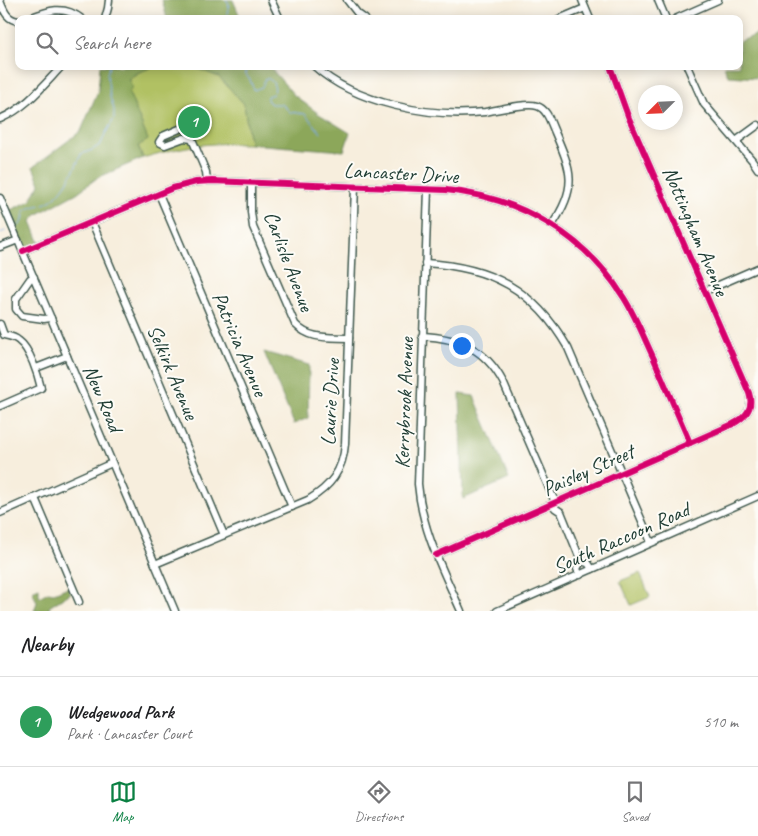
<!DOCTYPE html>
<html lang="en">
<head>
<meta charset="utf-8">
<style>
	body { margin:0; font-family:Caveat,sans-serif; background:#f2f2f2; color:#202124 }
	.compass { position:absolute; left:638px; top:85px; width:45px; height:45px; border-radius:50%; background:#fff; box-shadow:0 2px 12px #0003; rotate:246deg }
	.you { position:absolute; left:461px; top:345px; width:18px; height:18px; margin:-12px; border:4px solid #fff; border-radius:50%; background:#1a73e8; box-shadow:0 0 0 8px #1a73e833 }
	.badge { display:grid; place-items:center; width:32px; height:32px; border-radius:50%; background:#0b8043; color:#fff; font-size:16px; font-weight:700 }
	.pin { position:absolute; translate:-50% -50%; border:2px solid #fff; box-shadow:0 1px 5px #0006 }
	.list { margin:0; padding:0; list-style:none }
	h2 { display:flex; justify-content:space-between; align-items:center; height:65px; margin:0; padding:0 20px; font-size:21px }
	h2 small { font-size:16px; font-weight:400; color:#757577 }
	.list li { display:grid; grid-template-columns:32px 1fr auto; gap:15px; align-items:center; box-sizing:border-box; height:90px; padding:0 20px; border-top:1px solid #e0e0e0 }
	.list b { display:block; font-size:19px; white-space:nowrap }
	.list p { margin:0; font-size:16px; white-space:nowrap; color:#757577 }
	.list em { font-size:16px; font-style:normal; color:#757577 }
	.icon { flex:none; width:28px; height:28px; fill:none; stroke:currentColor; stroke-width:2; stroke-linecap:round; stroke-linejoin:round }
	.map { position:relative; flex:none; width:758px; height:611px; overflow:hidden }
	.search { position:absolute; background:#fff; box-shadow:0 2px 12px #0003; left:15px; right:15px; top:15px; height:55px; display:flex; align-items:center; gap:12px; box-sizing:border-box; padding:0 18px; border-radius:10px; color:#757577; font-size:19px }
	.sheet { height:155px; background:#fff }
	nav { display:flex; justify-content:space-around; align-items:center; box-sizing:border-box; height:70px; border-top:1px solid #e0e0e0; background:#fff; font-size:14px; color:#757577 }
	nav a { display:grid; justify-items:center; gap:2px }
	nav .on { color:#0b8043 }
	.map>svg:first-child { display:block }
	.green { fill:#b1c164; stroke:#687f4c }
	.forest { fill:#8ca75a; stroke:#567247 }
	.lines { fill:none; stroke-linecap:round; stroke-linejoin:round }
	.stream { stroke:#7aa9e4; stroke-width:1 }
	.minor-casing { stroke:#3f584d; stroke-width:9 }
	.minor { stroke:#fff; stroke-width:6 }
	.cycleway-casing { stroke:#fdfcf7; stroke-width:9 }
	.cycleway { stroke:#d6006c; stroke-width:6 }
	.labels { text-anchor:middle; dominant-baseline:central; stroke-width:4; stroke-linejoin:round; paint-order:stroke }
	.street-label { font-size:21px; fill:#1f3d34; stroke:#fdfcf7 }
</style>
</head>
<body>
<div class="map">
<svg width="758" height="611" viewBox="0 0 758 611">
	<rect width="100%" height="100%" fill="#fdfcf7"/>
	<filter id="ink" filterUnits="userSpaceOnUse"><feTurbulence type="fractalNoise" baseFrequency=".02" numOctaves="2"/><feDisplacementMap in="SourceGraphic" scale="10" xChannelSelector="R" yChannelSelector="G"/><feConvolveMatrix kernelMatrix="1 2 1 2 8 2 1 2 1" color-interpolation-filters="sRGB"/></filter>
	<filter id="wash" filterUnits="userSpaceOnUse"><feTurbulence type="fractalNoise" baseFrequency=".0096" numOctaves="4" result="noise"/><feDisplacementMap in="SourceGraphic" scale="20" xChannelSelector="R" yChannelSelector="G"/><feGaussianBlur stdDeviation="1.12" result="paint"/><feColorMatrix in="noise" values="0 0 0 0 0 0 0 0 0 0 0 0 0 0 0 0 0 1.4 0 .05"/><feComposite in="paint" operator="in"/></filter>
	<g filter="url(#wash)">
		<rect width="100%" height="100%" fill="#f7eedd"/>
		<!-- green -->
		<g class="green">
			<path d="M155,66H191L219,77L244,104L250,144C238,144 226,143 214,144C190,145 166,151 143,158L138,145L148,140L129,93L128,79L139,72Z"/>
			<path d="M640,573L650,597L631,605L620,581Z"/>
		</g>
		<!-- forest -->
		<g class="forest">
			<path d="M162,0H233L241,19H167Z"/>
			<path d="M758,34V78L728,76L724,66H739V42Z"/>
			<path d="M100,66H155L139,72L128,79L132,86L129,93L148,140L138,146L143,158L97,178L77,193L38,214L31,221L40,244L23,251L6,212L30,201L40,184L33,167L81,131L98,91Z"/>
			<path d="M191,66H269L294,95L319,114L350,133L344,151L250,144L244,104L219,77Z"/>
			<path d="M264,352L309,365L308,418L294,424Z"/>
			<path d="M460,394L474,396L509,479L463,499Z"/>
			<path d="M68,587L71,593L49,607L50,611H34L37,602L32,591L39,588V597L48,592L54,593Z"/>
		</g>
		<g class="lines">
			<!-- stream -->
			<g class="stream">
				<path d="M226,0L229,3L226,19"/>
				<path d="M248,66L245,73L250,80L254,90L262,87L265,78L269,79L273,82L275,89L273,94L267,96V100L271,104H282L290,112L305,114L321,133"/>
				<path d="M19,226L23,220L24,212C32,205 37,207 46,203C62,196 75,170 81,154L92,150L101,144L105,134L114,119V109L110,97L107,75L109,66"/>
				<path d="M0,233L5,231"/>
			</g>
		</g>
	</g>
	<g filter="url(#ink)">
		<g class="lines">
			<defs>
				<g id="minor">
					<path d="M271,0L280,19"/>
					<path d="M347,0L358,14L365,19"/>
					<path d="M582,0L590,19"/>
					<path d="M658,0L666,19"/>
					<path d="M0,1C4,11 7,20 19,21"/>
					<path d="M27,19C47,11 63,4 82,19"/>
					<path d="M105,19L108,8L109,0"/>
					<path d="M559,19L585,8"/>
					<path d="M675,19L718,0"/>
					<path d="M314,66C356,104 430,118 485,112C498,110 527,102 537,106C547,109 550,121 554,130C571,170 579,186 552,225"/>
					<path d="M687,66L704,104L752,160L758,169"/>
					<path d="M0,119C26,108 43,86 62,66"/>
					<path d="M184,127L190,134L192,139L184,138L165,145L159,142L163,136Z"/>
					<path d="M192,139L206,172L207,181"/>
					<path d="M736,141L758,125"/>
					<path d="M251,183V212L253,227L295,324C310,340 328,337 349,338"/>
					<path d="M428,189L418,484C422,531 442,568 461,611"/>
					<path d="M159,194L292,507"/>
					<path d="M0,198L175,611"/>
					<path d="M92,222L224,535"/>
					<path d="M0,247L18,240"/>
					<path d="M23,251L173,188L196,182L212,181L446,190C519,197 585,235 624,298C636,317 644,338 654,359C666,387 678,415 690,443"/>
					<path d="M425,263C491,267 534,289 568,348L651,542"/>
					<path d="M34,277L30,279L16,299V309L22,316L44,319L51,318"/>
					<path d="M705,291L758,268"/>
					<path d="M0,324L4,335C10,336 15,337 19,341C30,349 38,375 41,388L0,406"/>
					<path d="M422,336C459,338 485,348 503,382L555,502V508L561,512L581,561L588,563L592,569"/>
					<path d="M36,368L67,356"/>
					<path d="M35,498L79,602"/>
					<path d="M0,513L112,463"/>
					<path d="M436,555L733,424C746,417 754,408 749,393L628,116L610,66"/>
					<path d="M155,564L308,500C330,487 343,471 345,444L355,187"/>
					<path d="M580,575L577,569L581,561"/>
					<path d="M497,611L758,496"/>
				</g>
			</defs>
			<!-- minor casing -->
			<use href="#minor" class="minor-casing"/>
			<!-- minor -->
			<use href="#minor" class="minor"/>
			<defs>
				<g id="cycleway">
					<path d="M23,251L173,188L196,182L212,181L446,190C519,197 585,235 624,298C636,317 644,338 654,359C666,387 678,415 690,443"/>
					<path d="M436,555L733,424C746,417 754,408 749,393L628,116L610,66"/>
				</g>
			</defs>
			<!-- cycleway casing -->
			<use href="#cycleway" class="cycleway-casing"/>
			<!-- cycleway -->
			<use href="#cycleway" class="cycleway"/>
		</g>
	</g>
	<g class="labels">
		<!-- street labels -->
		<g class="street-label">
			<text transform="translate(401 173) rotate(3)">Lancaster Drive</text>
			<text transform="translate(696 231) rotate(67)">Nottingham Avenue</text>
			<text transform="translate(289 261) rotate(69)">Carlisle Avenue</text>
			<text transform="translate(240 344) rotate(67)">Patricia Avenue</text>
			<text transform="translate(173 372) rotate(67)">Selkirk Avenue</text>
			<text transform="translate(103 398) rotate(67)">New Road</text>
			<text transform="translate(330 402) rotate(-87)">Laurie Drive</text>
			<text transform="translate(404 403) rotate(-88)">Kerrybrook Avenue</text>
			<text transform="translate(588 470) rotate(-24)">Paisley Street</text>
			<text transform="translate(621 538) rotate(-24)">South Raccoon Road</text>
		</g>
	</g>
</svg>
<svg class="compass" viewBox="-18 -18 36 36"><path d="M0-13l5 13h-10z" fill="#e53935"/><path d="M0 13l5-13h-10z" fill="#757577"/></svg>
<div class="you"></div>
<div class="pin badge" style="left:194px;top:122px;background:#2e9e5b">1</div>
<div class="search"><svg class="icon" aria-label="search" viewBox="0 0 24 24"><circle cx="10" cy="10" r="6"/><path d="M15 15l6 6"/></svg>Search here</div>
</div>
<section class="sheet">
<h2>Nearby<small></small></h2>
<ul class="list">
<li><span class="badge" style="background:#2e9e5b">1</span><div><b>Wedgewood Park</b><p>Park · Lancaster Court</p></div><em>510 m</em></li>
</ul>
</section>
<nav>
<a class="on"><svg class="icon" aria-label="map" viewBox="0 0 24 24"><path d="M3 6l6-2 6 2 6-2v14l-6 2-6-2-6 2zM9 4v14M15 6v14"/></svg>Map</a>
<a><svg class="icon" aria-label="directions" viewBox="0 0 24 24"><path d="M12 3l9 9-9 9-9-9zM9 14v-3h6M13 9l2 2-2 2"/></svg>Directions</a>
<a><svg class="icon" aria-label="saved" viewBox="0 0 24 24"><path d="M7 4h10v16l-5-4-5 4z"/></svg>Saved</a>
</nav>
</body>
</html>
